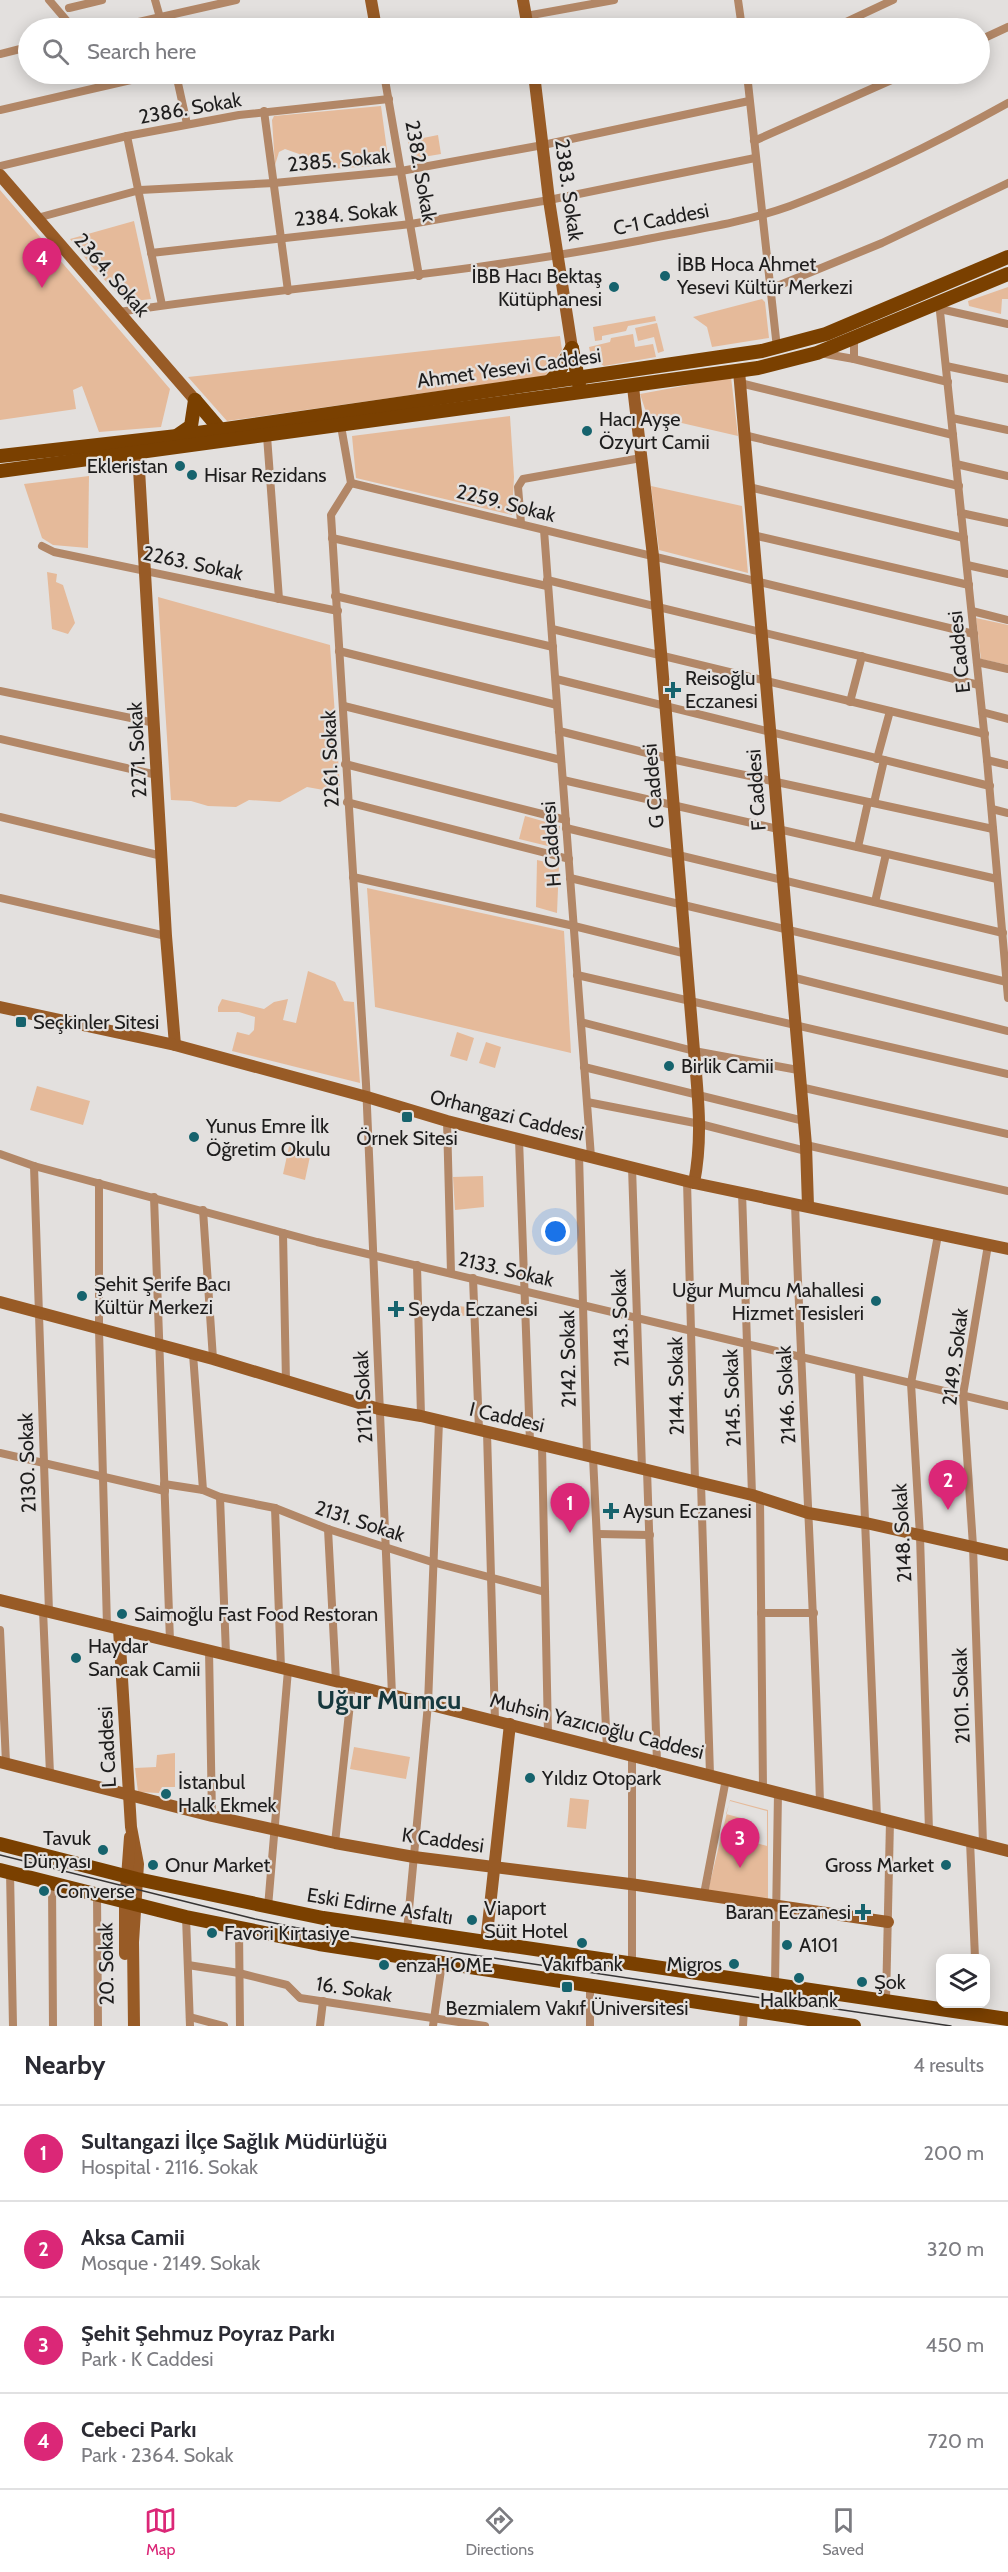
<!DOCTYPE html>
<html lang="en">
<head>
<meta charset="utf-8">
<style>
	body { margin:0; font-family:Cabin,sans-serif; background:#f2f2f3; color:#2b2b33 }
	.controls { position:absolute; right:18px; bottom:18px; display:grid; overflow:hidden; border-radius:12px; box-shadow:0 3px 15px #0003 }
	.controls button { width:54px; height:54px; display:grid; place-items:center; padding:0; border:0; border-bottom:2px solid #e1e1e2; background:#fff; color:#2b2b33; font:30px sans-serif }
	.you { position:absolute; left:556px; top:1232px; width:21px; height:21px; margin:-15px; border:4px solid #fff; border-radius:50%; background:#1a73e8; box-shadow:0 0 0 9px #1a73e833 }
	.badge { display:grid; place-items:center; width:39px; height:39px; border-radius:50%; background:#db2777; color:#fff; font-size:20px; font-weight:700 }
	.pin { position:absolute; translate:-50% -50px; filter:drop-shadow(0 2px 3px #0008) }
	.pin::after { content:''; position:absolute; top:32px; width:21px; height:18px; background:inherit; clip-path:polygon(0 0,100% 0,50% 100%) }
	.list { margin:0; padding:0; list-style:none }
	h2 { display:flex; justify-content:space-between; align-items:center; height:78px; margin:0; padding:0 24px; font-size:26px }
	h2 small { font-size:20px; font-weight:400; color:#7c7c81 }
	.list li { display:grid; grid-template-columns:39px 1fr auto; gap:18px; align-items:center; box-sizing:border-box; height:96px; padding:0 24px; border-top:2px solid #e1e1e2 }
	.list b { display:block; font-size:22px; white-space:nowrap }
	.list p { margin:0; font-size:20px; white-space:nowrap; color:#7c7c81 }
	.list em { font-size:20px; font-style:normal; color:#7c7c81 }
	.icon { flex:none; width:33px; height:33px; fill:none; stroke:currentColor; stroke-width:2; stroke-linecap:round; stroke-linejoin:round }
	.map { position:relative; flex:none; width:1008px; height:2026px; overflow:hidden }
	.search { position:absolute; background:#fff; box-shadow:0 3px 15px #0003; left:18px; right:18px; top:18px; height:66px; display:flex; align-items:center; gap:15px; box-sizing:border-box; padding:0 21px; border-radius:33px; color:#7c7c81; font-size:22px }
	.sheet { height:462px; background:#fff }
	nav { display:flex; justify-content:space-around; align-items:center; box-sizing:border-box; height:84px; border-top:2px solid #e1e1e2; background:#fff; font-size:16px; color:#7c7c81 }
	nav a { display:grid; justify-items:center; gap:3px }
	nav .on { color:#db2777 }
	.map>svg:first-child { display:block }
	.green { fill:#e5ba9a; fill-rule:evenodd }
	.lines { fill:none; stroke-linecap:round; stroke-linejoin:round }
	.street { stroke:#b28767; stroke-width:8 }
	.secondary { stroke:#985b26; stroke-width:12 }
	.primary { stroke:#7a4000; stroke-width:14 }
	.tram { stroke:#363434; stroke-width:1.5 }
	.poi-dot { fill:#16636d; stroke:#e3e0de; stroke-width:2 }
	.labels { text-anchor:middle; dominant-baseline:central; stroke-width:4.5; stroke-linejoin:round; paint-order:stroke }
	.street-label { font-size:20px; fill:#1e1d1d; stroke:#e3e0de }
	.poi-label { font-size:20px; fill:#1e1d1d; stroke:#e3e0de; text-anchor:start }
	.district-label { font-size:26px; font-weight:bold; fill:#16383d; stroke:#e3e0de }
</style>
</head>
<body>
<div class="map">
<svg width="1008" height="2026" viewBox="0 0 1008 2026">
	<rect width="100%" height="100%" fill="#e3e0de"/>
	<!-- green -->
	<g class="green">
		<path d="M381,106L389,165L300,171L303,160L299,154L285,149L279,152L275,165L272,120L274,116Z"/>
		<path d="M438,135L441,154L411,159L408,141Z"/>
		<path d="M0,190L170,389L161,427L99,432L82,386L73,390L76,409L0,420Z"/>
		<path d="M134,221L151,299L126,302L94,269L70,239Z"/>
		<path d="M1008,287V299H1002L1001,314L969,306L968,301Z"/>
		<path d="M762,299L765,302L769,338L712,347L707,327L693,317Z"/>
		<path d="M655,316L656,321L628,326L626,331L602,336V340L595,341L593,327Z"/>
		<path d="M657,323L664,351L658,353L654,337L638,341L635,328Z"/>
		<path d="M633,334L635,347L653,344L656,357L604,366L591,357L589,347L610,342L611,338Z"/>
		<path d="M560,336L562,350L545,376L227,421L188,377Z"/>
		<path d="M731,377L738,436L647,415L640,394Z"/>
		<path d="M510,416L514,477L512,515L356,478L352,436Z"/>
		<path d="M89,476L88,548L53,545L42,538L24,484Z"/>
		<path d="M651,486L742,506L748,573L659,550Z"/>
		<path d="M47,572L57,574L56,582L63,585L75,623L68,634L52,629Z"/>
		<path d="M158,597L330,645L340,786L329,791L307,787L280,802L249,800L236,807L208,806L191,801L171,800Z"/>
		<path d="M976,618L1008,625V665L981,659Z"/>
		<path d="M525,816L560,826L556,848L519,839Z"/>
		<path d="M537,860L559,865L557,913L536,907Z"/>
		<path d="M367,888L564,931L571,1053L375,1007Z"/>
		<path d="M308,971L335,982L344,1001L354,1002L360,1083L232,1051L237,1032L249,1035L254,1030L255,1017L239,1012H218V1007L222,999L264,1009L274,1002L288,999L283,1020L296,1023Z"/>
		<path d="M457,1032L474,1038L467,1061L450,1056Z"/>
		<path d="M486,1042L501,1047L495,1068L479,1063Z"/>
		<path d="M37,1086L90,1101L83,1125L30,1110Z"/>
		<path d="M290,1142L312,1147L305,1180L283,1174Z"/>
		<path d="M483,1176L484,1207L455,1210L453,1177Z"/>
		<path d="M450,1305L467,1307L466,1316L449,1314Z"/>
		<path d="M354,1747L410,1757L406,1779L350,1769Z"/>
		<path d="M175,1753V1787H162L159,1793L138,1792L135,1768L156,1767L157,1755Z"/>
		<path d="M570,1798L589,1800L586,1829L567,1827Z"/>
		<path d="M730,1800L768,1810V1899L708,1891ZM730,1801L767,1811V1846L743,1839L745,1819L726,1814Z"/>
	</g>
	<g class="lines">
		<!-- street -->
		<g class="street">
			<path d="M49,0L73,28"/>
			<path d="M155,0L163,28"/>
			<path d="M738,0L742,28"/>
			<path d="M69,8L102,0"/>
			<path d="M526,16L614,0"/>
			<path d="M112,28L236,0"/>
			<path d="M833,28L893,0"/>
			<path d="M980,40L1008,27"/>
			<path d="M0,54L28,47"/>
			<path d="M176,74L187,124"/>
			<path d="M384,74L419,276"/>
			<path d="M747,74L777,348"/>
			<path d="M534,76L548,74"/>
			<path d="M0,110L157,74"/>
			<path d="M264,111L288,291"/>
			<path d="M127,136L162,305"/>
			<path d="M754,141L905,74"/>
			<path d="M0,166L127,136L239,115L389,99"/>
			<path d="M37,218L140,190L274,183L401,171L543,145L749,101"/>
			<path d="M151,253L411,224L549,200L755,158"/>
			<path d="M770,289L882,243L1008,183"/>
			<path d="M939,302L987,760L1008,998"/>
			<path d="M940,309L1008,324"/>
			<path d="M119,312C290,286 462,275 632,242C685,231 740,224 790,206C865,178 938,142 1008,103"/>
			<path d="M820,353L854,359V337"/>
			<path d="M854,359L948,382"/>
			<path d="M946,366L1008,379"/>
			<path d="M740,383L953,435"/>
			<path d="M952,418L1008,430"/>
			<path d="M341,426L351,483L331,515L366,1084L392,1695"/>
			<path d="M744,435L959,486"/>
			<path d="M267,436L279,599"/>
			<path d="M956,464L1008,476"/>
			<path d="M351,483L974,634"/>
			<path d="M749,487L964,538"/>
			<path d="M961,513L1008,523"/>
			<path d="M521,523L518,487L523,479L641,458"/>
			<path d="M544,530L591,1157"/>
			<path d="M753,535L969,585"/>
			<path d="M332,538L547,586"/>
			<path d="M42,546L54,552L338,611"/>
			<path d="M967,565L1008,574"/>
			<path d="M547,580L979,685"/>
			<path d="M335,596L553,647"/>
			<path d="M972,611L1008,620"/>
			<path d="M552,629L985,734"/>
			<path d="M339,651L557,705"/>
			<path d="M977,662L1008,669"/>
			<path d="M556,679L990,786"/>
			<path d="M0,691L155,723"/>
			<path d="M850,702L862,656"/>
			<path d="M344,706L561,760"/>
			<path d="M982,712L1008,719"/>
			<path d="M559,731L671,759L993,829"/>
			<path d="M0,739L157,775"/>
			<path d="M877,759L890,711"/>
			<path d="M987,760L1008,765"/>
			<path d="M345,764L566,820"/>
			<path d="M563,780L997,879"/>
			<path d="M347,802L569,859"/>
			<path d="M874,803L884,760"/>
			<path d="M992,809L1008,813"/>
			<path d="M0,817L162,856"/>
			<path d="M566,828L1003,933"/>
			<path d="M858,847L868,802"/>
			<path d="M353,877L574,926L687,954"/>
			<path d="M570,878L1007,982"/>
			<path d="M0,898L166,936"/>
			<path d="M875,902L886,854"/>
			<path d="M577,975L1008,1074"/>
			<path d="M791,977L1008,1031"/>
			<path d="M581,1022L694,1051L798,1070"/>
			<path d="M584,1067L804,1121"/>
			<path d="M800,1087L1008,1134"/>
			<path d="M587,1102L700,1124L806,1151"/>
			<path d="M447,1121L451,1273"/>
			<path d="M519,1139L530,1442"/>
			<path d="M806,1145L1008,1191"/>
			<path d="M0,1154L34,1166L317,1242L1008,1406"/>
			<path d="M579,1154L587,1456"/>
			<path d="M34,1166L49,1612"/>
			<path d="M632,1167L642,1469"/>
			<path d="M687,1181L695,1481"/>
			<path d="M99,1183V1329L107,1626"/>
			<path d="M742,1192L752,1495"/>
			<path d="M154,1197L170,1641"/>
			<path d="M795,1203C802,1403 814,1603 820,1803"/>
			<path d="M203,1210L213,1359"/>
			<path d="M283,1233L286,1382"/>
			<path d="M417,1265L421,1416"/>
			<path d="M473,1278L479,1430"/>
			<path d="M193,1354L203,1490"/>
			<path d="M859,1371L877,1818"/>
			<path d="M487,1432L495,1721"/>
			<path d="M542,1445L548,1734"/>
			<path d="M0,1453L165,1491"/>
			<path d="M593,1457L607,1749"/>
			<path d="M647,1470L657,1762"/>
			<path d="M701,1483L710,1775"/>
			<path d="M164,1484L203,1490L220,1497L275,1508L328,1529L432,1562L545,1592"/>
			<path d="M220,1497L226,1654"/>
			<path d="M760,1499L763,1789"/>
			<path d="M275,1508L281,1668"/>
			<path d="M328,1529L336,1681"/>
			<path d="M598,1534L650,1535"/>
			<path d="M43,1610L50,1774"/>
			<path d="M761,1613H814"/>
			<path d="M0,1630L6,1763"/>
			<path d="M209,1650L212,1816"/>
			<path d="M632,1755V1963"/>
			<path d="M929,1831L920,1536L911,1383L938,1235"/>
			<path d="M970,1841L975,1958"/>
			<path d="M335,1843L352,1685"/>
			<path d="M983,1844L973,1546L963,1395L988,1245"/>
			<path d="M10,1872L13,2026"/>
			<path d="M52,1883L53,2026"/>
			<path d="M97,1894L98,2026"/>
			<path d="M704,1894L726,1779"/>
			<path d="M268,1907L288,1670"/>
			<path d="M186,1917L190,2026"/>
			<path d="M239,1929L240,2026"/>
			<path d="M407,1931L428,1704L439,1421"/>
			<path d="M188,1965L239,1973L287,1985L300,1998L485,2026"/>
			<path d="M775,1984L778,1792"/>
			<path d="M886,2001L890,1821"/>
			<path d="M190,2017L224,2026"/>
			<path d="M320,2026L323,2001"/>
			<path d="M433,2026L442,1963"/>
			<path d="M590,2026V1985"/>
			<path d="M743,2026L744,2009"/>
		</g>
		<!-- secondary -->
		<g class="secondary">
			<path d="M371,0L376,28"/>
			<path d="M523,0L528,28"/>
			<path d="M534,74L549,200L572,348"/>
			<path d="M0,175L195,400"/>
			<path d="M739,371L806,1145L808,1206"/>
			<path d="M633,387L653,556L694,1051C698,1095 703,1138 694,1183"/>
			<path d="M138,452L166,936L175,1045"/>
			<path d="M0,1007L175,1045L367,1097L447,1121L694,1183L1008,1249"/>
			<path d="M0,1302L213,1359L379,1409L421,1416L752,1495L808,1513L866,1523L1008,1555"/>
			<path d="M0,1600L372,1690L1008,1851"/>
			<path d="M119,1629L131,1827L138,1864L133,1942L134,2026"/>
			<path d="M0,1762L212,1816L335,1843L414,1857L630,1884L888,1922"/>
			<path d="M486,1943L510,1724"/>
			<path d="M125,1954V1904L130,1837"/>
		</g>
		<!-- primary -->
		<g class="primary">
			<path d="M572,348L579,384"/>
			<path d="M549,382L558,373L572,348"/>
			<path d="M195,400L224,434"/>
			<path d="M178,435L191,426L195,400"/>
			<path d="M0,456L177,436L762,351L826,334L1008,257"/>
			<path d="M0,471L758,368L817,353L1008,274"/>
			<path d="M0,1844L137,1879L323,1918L1008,2019"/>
			<path d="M0,1870L186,1917L319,1944L854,2026"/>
		</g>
		<!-- tram -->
		<path class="tram" d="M0,1855L255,1919L312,1931L951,2026"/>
	</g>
	<!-- markers -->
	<g class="poi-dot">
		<circle cx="665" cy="276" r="6"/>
		<circle cx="614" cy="287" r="6"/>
		<circle cx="587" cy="431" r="6"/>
		<circle cx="180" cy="466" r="6"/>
		<circle cx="192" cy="475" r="6"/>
		<path d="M670 681h6v6h6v6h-6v6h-6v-6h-6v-6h6z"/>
		<rect x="15" y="1016" width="12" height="12" rx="3"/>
		<circle cx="669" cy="1066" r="6"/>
		<rect x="401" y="1111" width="12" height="12" rx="3"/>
		<circle cx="194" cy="1137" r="6"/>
		<circle cx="82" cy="1296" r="6"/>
		<circle cx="876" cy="1301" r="6"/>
		<path d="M393 1300h6v6h6v6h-6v6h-6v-6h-6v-6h6z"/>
		<path d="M608 1502h6v6h6v6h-6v6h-6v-6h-6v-6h6z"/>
		<circle cx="122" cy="1614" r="6"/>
		<circle cx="76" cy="1658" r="6"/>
		<circle cx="530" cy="1778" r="6"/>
		<circle cx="166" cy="1794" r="6"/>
		<circle cx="103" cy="1850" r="6"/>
		<circle cx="153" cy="1865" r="6"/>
		<circle cx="946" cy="1865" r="6"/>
		<circle cx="44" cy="1891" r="6"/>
		<path d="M860 1903h6v6h6v6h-6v6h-6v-6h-6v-6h6z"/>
		<circle cx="472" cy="1920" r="6"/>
		<circle cx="212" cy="1933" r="6"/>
		<circle cx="582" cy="1943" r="6"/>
		<circle cx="787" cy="1945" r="6"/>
		<circle cx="734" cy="1964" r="6"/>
		<circle cx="384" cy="1965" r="6"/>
		<circle cx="799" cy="1978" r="6"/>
		<circle cx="862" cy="1982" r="6"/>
		<rect x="561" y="1981" width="12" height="12" rx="3"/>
	</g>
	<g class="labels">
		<!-- street labels -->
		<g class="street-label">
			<text transform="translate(190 108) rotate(-10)">2386. Sokak</text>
			<text transform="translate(339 160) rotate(-5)">2385. Sokak</text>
			<text transform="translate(421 171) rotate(80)">2382. Sokak</text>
			<text transform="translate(569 190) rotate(82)">2383. Sokak</text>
			<text transform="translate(346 214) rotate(-6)">2384. Sokak</text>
			<text transform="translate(661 219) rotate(-11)">C-1 Caddesi</text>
			<text transform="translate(112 275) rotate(49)">2364. Sokak</text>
			<text transform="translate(509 368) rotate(-8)">Ahmet Yesevi Caddesi</text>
			<text transform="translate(506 503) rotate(14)">2259. Sokak</text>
			<text transform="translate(193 563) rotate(12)">2263. Sokak</text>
			<text transform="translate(959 652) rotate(-96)">E Caddesi</text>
			<text transform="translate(137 750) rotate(-93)">2271. Sokak</text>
			<text transform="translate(330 759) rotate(-92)">2261. Sokak</text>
			<text transform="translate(653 786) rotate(-95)">G Caddesi</text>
			<text transform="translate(756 790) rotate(-94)">F Caddesi</text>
			<text transform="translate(551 844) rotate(-94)">H Caddesi</text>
			<text transform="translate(507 1115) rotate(14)">Orhangazi Caddesi</text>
			<text transform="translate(506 1269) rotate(13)">2133. Sokak</text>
			<text transform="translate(620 1318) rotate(-92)">2143. Sokak</text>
			<text transform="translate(955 1357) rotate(-83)">2149. Sokak</text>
			<text transform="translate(568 1359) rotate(-91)">2142. Sokak</text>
			<text transform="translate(676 1386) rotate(-91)">2144. Sokak</text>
			<text transform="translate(786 1395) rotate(-93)">2146. Sokak</text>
			<text transform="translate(363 1397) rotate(-93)">2121. Sokak</text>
			<text transform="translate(732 1398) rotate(-92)">2145. Sokak</text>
			<text transform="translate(507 1417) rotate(13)">I Caddesi</text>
			<text transform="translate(27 1463) rotate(-92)">2130. Sokak</text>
			<text transform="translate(360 1521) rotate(18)">2131. Sokak</text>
			<text transform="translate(902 1533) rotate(-93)">2148. Sokak</text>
			<text transform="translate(961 1696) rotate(-92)">2101. Sokak</text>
			<text transform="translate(597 1726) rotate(14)">Muhsin Yazıcıoğlu Caddesi</text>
			<text transform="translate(107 1747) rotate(-93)">L Caddesi</text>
			<text transform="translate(443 1840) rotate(8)">K Caddesi</text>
			<text transform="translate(380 1906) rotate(9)">Eski Edirne Asfaltı</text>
			<text transform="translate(106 1964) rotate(-91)">20. Sokak</text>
			<text transform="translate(354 1989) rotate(9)">16. Sokak</text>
		</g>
		<!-- poi labels -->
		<g class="poi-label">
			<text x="677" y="264">İBB Hoca Ahmet<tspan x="677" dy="23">Yesevi Kültür Merkezi</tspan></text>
			<text x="602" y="276" text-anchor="end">İBB Hacı Bektaş<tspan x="602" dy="23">Kütüphanesi</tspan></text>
			<text x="599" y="419">Hacı Ayşe<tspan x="599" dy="23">Özyurt Camii</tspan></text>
			<text x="168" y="466" text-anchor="end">Ekleristan</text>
			<text x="204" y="475">Hisar Rezidans</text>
			<text x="685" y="678">Reisoğlu<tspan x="685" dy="23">Eczanesi</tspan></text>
			<text x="33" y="1022">Seçkinler Sitesi</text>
			<text x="681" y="1066">Birlik Camii</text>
			<text x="206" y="1126">Yunus Emre İlk<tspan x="206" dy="23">Öğretim Okulu</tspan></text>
			<text x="407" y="1138" text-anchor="middle">Örnek Sitesi</text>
			<text x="94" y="1284">Şehit Şerife Bacı<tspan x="94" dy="23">Kültür Merkezi</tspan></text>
			<text x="864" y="1290" text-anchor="end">Uğur Mumcu Mahallesi<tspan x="864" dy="23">Hizmet Tesisleri</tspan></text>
			<text x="408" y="1309">Seyda Eczanesi</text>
			<text x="623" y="1511">Aysun Eczanesi</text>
			<text x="134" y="1614">Saimoğlu Fast Food Restoran</text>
			<text x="88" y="1646">Haydar<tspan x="88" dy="23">Sancak Camii</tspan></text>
			<text x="542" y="1778">Yıldız Otopark</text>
			<text x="178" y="1782">İstanbul<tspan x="178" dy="23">Halk Ekmek</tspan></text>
			<text x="91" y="1838" text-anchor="end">Tavuk<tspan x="91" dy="23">Dünyası</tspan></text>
			<text x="165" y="1865">Onur Market</text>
			<text x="934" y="1865" text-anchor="end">Gross Market</text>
			<text x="56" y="1891">Converse</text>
			<text x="484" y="1908">Viaport<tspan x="484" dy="23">Süit Hotel</tspan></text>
			<text x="851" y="1912" text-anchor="end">Baran Eczanesi</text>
			<text x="224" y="1933">Favori Kırtasiye</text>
			<text x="799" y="1945">A101</text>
			<text x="582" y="1964" text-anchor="middle">Vakıfbank</text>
			<text x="722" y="1964" text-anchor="end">Migros</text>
			<text x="396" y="1965">enzaHOME</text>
			<text x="874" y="1982">Şok</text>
			<text x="799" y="2000" text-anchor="middle">Halkbank</text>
			<text x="567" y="2008" text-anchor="middle">Bezmialem Vakıf Üniversitesi</text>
		</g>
		<!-- district labels -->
		<g class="district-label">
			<text x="389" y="1700">Uğur Mumcu</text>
		</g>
	</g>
</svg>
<div class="controls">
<button><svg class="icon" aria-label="layers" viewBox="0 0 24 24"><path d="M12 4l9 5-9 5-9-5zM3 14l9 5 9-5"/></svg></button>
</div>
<div class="you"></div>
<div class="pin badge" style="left:570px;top:1533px">1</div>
<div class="pin badge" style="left:948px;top:1510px">2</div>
<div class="pin badge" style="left:740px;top:1868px">3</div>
<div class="pin badge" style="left:42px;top:288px">4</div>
<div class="search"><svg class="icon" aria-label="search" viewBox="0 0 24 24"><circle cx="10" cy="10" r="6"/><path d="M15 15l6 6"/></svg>Search here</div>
</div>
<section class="sheet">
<h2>Nearby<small>4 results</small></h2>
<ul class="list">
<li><span class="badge">1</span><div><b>Sultangazi İlçe Sağlık Müdürlüğü</b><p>Hospital · 2116. Sokak</p></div><em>200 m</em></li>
<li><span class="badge">2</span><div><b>Aksa Camii</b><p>Mosque · 2149. Sokak</p></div><em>320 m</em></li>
<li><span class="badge">3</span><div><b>Şehit Şehmuz Poyraz Parkı</b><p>Park · K Caddesi</p></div><em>450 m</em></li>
<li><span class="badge">4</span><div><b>Cebeci Parkı</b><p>Park · 2364. Sokak</p></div><em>720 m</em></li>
</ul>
</section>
<nav>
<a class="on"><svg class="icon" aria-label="map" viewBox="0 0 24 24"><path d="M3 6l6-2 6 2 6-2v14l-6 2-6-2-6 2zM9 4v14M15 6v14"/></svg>Map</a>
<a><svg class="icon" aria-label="directions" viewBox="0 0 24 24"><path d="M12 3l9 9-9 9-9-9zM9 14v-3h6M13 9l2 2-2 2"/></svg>Directions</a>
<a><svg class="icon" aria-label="saved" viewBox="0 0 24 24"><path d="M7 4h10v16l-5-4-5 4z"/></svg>Saved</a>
</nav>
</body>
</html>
